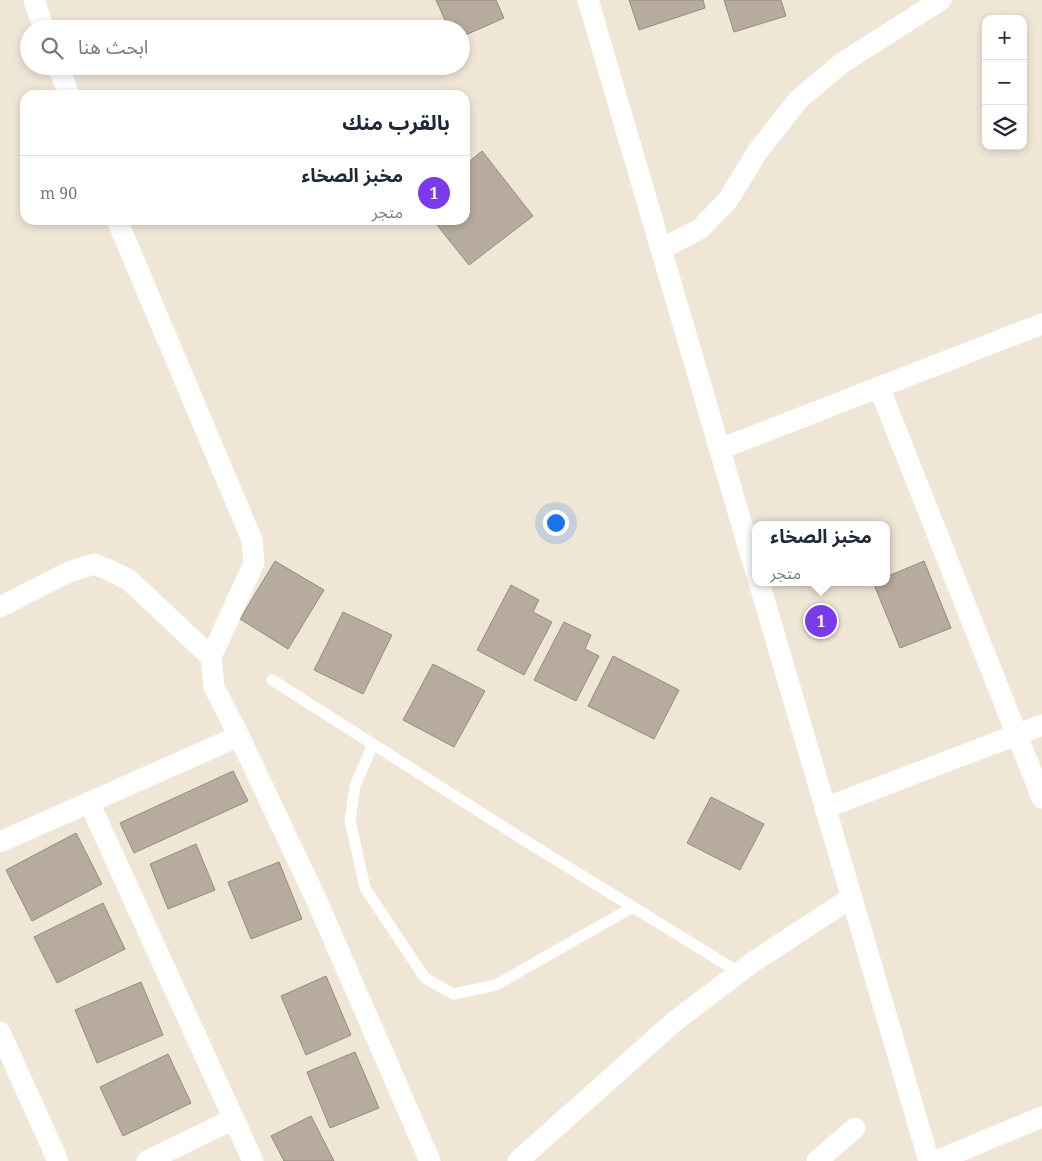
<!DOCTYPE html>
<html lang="ar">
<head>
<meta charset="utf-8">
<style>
	body { margin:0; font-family:"Noto Serif","Noto Sans Arabic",serif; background:#f2f2f3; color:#1f2937; direction:rtl }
	.controls { position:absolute; right:15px; top:15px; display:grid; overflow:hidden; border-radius:10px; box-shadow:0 2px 8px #0003 }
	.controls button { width:45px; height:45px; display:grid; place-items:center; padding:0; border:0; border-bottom:1px solid #e0e1e3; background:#fff; color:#1f2937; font:25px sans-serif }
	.you { position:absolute; left:555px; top:522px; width:18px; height:18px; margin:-12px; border:4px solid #fff; border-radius:50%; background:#1a73e8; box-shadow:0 0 0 8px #1a73e833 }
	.badge { display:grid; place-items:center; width:32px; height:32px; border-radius:50%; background:#7c3aed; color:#fff; font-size:16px; font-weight:700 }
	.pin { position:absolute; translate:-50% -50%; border:2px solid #fff; box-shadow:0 1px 5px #0006 }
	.popup { position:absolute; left:752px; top:521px; width:138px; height:65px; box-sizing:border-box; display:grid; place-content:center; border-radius:10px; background:#fff; filter:drop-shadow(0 1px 4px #0005); font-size:16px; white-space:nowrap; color:#747a83 }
	.popup b { font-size:19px; color:#1f2937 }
	.popup::after { content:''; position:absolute; left:50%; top:100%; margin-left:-10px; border:10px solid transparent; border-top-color:#fff }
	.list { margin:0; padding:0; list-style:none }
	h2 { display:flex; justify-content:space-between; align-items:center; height:65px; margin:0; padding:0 20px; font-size:21px }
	h2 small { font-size:16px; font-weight:400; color:#747a83 }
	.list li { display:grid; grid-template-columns:32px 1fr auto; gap:15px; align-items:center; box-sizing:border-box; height:70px; padding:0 20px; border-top:1px solid #e0e1e3 }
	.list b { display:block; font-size:19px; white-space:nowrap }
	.list p { margin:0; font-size:16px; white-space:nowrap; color:#747a83 }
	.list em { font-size:16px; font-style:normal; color:#747a83 }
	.icon { flex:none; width:28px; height:28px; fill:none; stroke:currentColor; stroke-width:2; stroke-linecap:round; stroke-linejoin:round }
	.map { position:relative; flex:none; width:1042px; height:1161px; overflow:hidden; direction:ltr }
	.search { position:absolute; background:#fff; box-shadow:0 2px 8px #0003; left:20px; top:20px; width:450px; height:55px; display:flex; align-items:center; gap:12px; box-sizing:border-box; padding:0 18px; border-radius:28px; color:#747a83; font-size:19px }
	.panel { position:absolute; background:#fff; box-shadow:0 2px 8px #0003; left:20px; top:90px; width:450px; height:135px; border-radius:15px; direction:rtl }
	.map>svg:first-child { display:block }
	.building { fill:#b6ab9c; stroke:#968b7d }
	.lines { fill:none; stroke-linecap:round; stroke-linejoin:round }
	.lane { stroke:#fff; stroke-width:11 }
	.street { stroke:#fff; stroke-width:21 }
</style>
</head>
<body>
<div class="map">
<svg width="1042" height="1161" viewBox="0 0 1042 1161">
	<rect width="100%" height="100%" fill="#efe6d6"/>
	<!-- building -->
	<g class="building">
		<path d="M436,0H496L504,18L461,37V29H449Z"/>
		<path d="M629,0H703L705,8L639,30Z"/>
		<path d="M724,0H781L786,16L734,32Z"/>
		<path d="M482,151L533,216L469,265L433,220H465V165Z"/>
		<path d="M275,561L324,590L288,649L240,619Z"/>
		<path d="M924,561L951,628L900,648L873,582H886V577Z"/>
		<path d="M511,585L539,600L533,612L552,622L524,675L477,650Z"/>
		<path d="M343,612L392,635L363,694L314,670Z"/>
		<path d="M564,622L591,635L585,649L599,656L576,701L534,680Z"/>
		<path d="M613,656L679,690L654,739L588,706Z"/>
		<path d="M433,664L485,691L454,747L403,720Z"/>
		<path d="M233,771L248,801L134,853L120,823Z"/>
		<path d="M711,797L764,824L740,870L687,843Z"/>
		<path d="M76,833L102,884L32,921L6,870Z"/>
		<path d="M196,844L215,890L168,909L150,864Z"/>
		<path d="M279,862L302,919L251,939L228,882Z"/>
		<path d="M103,903L125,949L57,983L34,937Z"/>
		<path d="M326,976L351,1035L306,1055L281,996Z"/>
		<path d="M141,982L163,1035L97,1063L75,1010Z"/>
		<path d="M355,1052L379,1108L330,1128L307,1072Z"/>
		<path d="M168,1054L191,1103L123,1136L100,1087Z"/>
		<path d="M311,1116L334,1161H284L271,1136Z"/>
	</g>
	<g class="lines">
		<!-- lane -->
		<g class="lane">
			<path d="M272,680L524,840L740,973"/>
			<path d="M373,744L355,786L350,820L365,888L425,978L453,994L496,985L633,907"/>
		</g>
		<!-- street -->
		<g class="street">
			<path d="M34,0L44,29"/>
			<path d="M588,0L756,573"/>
			<path d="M58,66L69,95"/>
			<path d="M117,220L252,540L254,563L211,657L214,687L239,736L317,901L430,1161"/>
			<path d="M661,249L700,229L728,200L758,151L799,99L842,63L941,0"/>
			<path d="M879,387L1042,798"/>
			<path d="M720,449L1042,324"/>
			<path d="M759,582L929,1161"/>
			<path d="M0,607L69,572L94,564L111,571L129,580L211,657"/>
			<path d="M89,802L253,1161"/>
			<path d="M825,808L1042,725"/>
			<path d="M0,842L239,736"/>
			<path d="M0,1032L58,1161"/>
			<path d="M147,1161L234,1119"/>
			<path d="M518,1161L675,1021L753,962L851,898"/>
			<path d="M817,1161L855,1128"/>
			<path d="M936,1161L1042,1117"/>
		</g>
	</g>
</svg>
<div class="controls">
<button>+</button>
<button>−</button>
<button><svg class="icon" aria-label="layers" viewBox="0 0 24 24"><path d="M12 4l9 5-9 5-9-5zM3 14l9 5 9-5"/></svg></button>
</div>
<div class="you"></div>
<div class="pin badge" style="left:821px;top:621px">1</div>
<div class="popup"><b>مخبز الصخاء</b>متجر</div>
<div class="search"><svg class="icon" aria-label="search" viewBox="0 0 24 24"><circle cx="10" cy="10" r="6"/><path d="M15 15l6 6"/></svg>ابحث هنا</div>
<section class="panel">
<h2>بالقرب منك<small></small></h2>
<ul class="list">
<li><span class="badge">1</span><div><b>مخبز الصخاء</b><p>متجر</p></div><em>90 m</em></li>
</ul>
</section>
</div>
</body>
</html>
